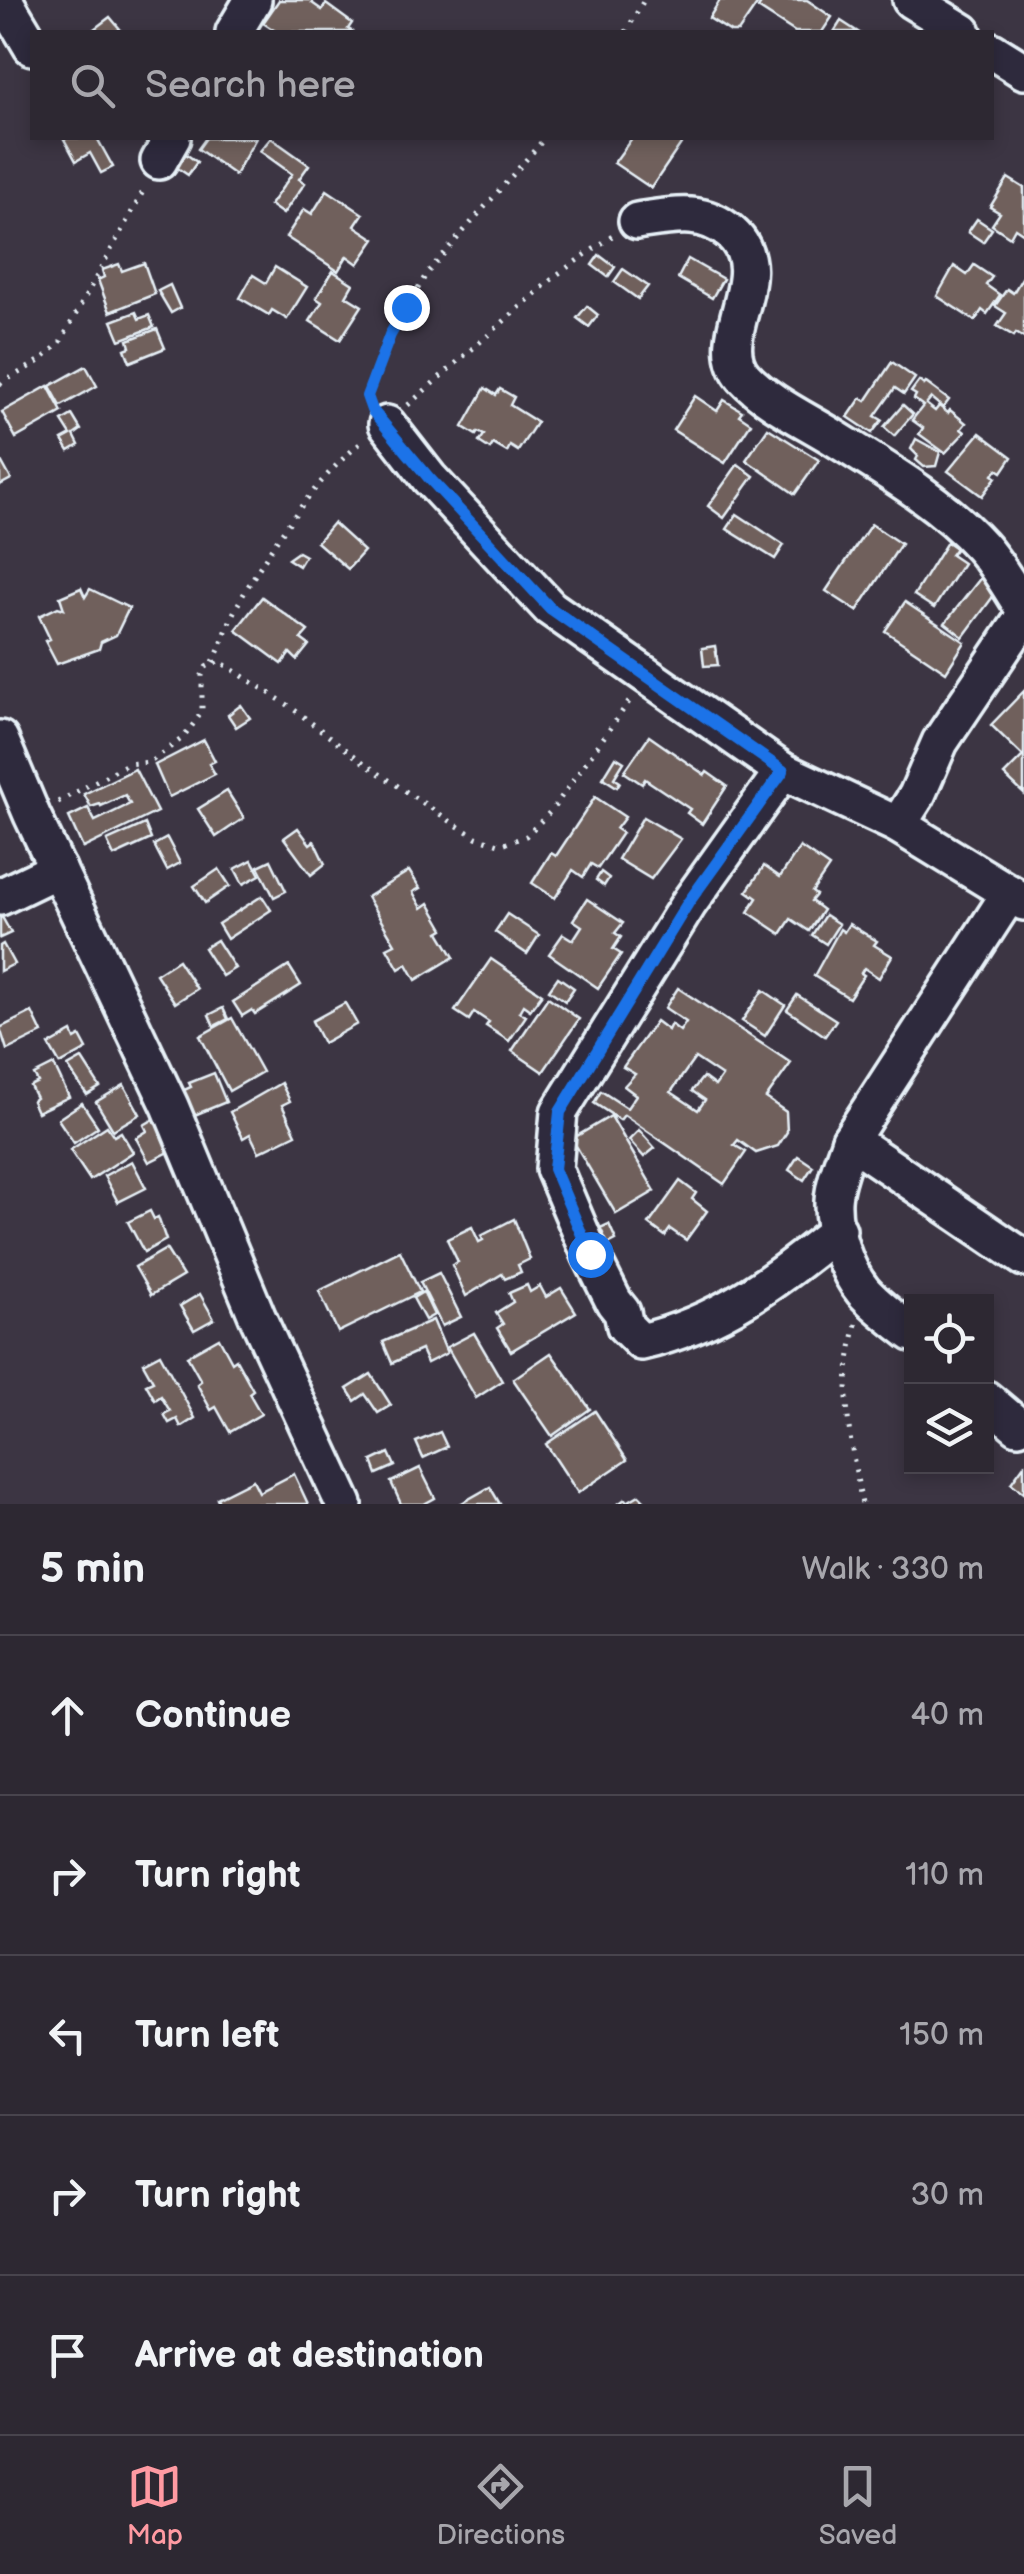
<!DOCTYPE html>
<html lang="en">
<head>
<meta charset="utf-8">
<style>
	body { margin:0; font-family:"Balsamiq Sans",sans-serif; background:#39343e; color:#f1f3f6 }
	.controls { position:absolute; right:30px; bottom:30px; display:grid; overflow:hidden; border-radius:0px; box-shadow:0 5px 15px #0003 }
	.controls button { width:90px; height:90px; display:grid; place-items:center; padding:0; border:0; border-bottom:2px solid #48444d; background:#2d2832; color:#f1f3f6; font:50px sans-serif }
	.stop { position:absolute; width:30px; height:30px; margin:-22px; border:8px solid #1a73e8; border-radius:50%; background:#fff }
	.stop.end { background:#1a73e8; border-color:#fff; box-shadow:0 2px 10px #0008 }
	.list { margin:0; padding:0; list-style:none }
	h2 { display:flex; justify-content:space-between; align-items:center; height:130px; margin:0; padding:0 40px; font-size:42px }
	h2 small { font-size:32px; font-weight:400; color:#a7a6ac }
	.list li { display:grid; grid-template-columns:65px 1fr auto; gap:30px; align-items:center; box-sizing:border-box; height:160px; padding:0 40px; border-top:2px solid #48444d }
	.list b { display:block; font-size:38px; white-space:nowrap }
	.list em { font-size:32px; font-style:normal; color:#a7a6ac }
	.icon { flex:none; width:55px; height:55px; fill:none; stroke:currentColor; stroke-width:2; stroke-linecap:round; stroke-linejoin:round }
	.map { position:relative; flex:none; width:1024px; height:1504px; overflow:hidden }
	.search { position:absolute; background:#2d2832; box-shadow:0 5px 15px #0003; left:30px; right:30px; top:30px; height:110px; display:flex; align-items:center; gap:25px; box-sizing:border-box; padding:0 35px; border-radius:0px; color:#a7a6ac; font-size:38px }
	.sheet { height:930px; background:#2d2832 }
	nav { display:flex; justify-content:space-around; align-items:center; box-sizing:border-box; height:140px; border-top:2px solid #48444d; background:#2d2832; font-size:28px; color:#a7a6ac }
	nav a { display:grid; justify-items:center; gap:5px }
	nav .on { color:#ff9aa2 }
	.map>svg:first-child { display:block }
	.building { fill:#6f605c; stroke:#e8f1f8; stroke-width:2.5; fill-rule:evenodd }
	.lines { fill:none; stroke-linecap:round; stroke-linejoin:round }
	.minor-casing { stroke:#e8f1f8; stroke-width:42 }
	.path { stroke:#e8f1f8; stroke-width:5; stroke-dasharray:2.5 8; stroke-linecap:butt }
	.minor { stroke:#2f2a3d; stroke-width:35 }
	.route { stroke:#1a73e8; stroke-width:12 }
</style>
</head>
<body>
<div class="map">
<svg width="1024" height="1504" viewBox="0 0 1024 1504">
	<rect width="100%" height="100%" fill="#3c3543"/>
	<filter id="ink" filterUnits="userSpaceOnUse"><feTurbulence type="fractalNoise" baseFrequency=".01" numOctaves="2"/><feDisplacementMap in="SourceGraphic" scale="20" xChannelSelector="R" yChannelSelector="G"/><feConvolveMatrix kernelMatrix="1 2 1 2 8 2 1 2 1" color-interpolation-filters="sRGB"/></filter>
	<g filter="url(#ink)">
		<!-- building -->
		<g class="building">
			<path d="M279,0H314L312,3L322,10L326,4L352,23L348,29L354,32H277L263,23Z"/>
			<path d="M720,0H760L738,32H731L709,18Z"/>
			<path d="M763,0H807L832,17L822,32H795L758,8Z"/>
			<path d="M110,17L120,29L115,32H90Z"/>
			<path d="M841,21L858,32H834Z"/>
			<path d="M68,138H97L113,167L101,173L90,153L76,161L64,139Z"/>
			<path d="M206,138H256L235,175L198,149Z"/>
			<path d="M271,138L309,165L299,179L305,183L283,214L270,205L292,174L260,151Z"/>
			<path d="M632,138H685L651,188L614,163Z"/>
			<path d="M182,151L197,162L188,175L173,165Z"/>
			<path d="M1008,178L1024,188V234L1015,228L1010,237L992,225L1000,213L990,207Z"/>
			<path d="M327,190L363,214L355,226L375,239L358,264L347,256L338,271L286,237L304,209L312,214Z"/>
			<path d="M977,219L992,229L983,242L968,232Z"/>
			<path d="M599,255L615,267L608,277L592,265Z"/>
			<path d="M688,259L723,279L712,298L678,278Z"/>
			<path d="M144,263L155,294L110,312L98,280L104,277L102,270L119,264L122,271Z"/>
			<path d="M974,265L992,277L986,285L1000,295L987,314L982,310L975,321L937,296L954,266L967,275Z"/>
			<path d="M275,267L307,287L287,319L272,310L269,315L240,298L253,275L266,283Z"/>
			<path d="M623,269L648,286L638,299L614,282Z"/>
			<path d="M333,271L353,284L346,296L362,306L340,340L310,321L322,302L316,298Z"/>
			<path d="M1022,278L1024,279V338L1016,333L1014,336L997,326L1006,313L995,306L1007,289L1013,293Z"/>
			<path d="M170,285L180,308L171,313L158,291Z"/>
			<path d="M587,306L598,315L589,327L577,318Z"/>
			<path d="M136,312L139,319L149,315L154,327L120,340L112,321Z"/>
			<path d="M157,329L165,348L130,362L125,349L130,347L128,340Z"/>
			<path d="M892,362L915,378L904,394L895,388L875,416L882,420L872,433L848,417L861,398L866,401Z"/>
			<path d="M86,366L97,386L61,406L50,386Z"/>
			<path d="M919,381L924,385L926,383L949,400L943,408L931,398L926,404L935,411L939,406L948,413L950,410L966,423L961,429L965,432L945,453L919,434L923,428L912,420L923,406L914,399L916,395L911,392Z"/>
			<path d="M48,386L62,412L16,438L2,412Z"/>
			<path d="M485,388L496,395L500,389L514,397L510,405L537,422L518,451L510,446L507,452L493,444L490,449L479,442L484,435L478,432L476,435L463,427Z"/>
			<path d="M695,396L717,411L724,400L742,411L739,415L751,423L725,463L673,430Z"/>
			<path d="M903,405L913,414L894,436L884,427Z"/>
			<path d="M72,415L81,430L74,435L79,445L69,451L62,440L71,435L62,421Z"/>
			<path d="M768,428L819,460L795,494L746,460Z"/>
			<path d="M980,433L1012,457L1002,472L997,469L993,475L996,477L982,496L948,471Z"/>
			<path d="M916,439L940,452L936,466L924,467L916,460L918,456L911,449Z"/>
			<path d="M0,459L11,479L0,485Z"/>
			<path d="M738,464L754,476L724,518L708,506Z"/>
			<path d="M737,514L784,545L775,559L727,529Z"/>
			<path d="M333,523L364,551L348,569L317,542Z"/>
			<path d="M871,524L901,544L857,611L826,591Z"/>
			<path d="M947,542L956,548L951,555L963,563L934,608L914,595Z"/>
			<path d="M298,552L305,556L299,566L288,559Z"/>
			<path d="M990,566L995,594L963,637L945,623Z"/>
			<path d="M81,588L85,597L90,589L129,608L116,635L101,642L99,649L57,664L45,641L50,639L39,616L58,607L64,609L60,597Z"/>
			<path d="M262,597L308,631L301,639L309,645L297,660L290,653L282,664L236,630Z"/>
			<path d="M905,602L965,642L946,672L885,631Z"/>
			<path d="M715,646L718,665L704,666L702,648Z"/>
			<path d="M1024,691V794L1004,775L1023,756L991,725Z"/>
			<path d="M241,705L250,718L236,727L228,715Z"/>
			<path d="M649,736L705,775L707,772L727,786L702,824L687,813L690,809L645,779L642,784L624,772Z"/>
			<path d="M204,740L215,761L209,764L215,774L169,797L155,765Z"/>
			<path d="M616,757L624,762L614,778L620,782L617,787L603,778Z"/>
			<path d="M135,769L157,812L83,848L69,817L88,808L95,821L130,804L125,795L101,806L100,804L91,807L84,794Z"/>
			<path d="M227,791L244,818L216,837L198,809Z"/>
			<path d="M595,797L625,817L616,829L622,833L598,868L591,864L583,877L573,870L555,898L532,883L551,853L556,856Z"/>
			<path d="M643,817L681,839L651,879L618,859Z"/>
			<path d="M145,824L151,839L114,856L107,841Z"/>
			<path d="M298,828L310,844L314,841L325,864L311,875L284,838Z"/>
			<path d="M167,838L180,863L167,870L154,845Z"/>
			<path d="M800,847L829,867L812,892L816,895L811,901L823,910L809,931L791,919L781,934L748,912L757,898L747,891L764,866L780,877Z"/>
			<path d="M252,860L260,875L243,884L235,869Z"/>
			<path d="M271,860L286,891L274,897L258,866Z"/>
			<path d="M219,869L230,886L205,903L194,886Z"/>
			<path d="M409,871L420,888L413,892L422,908L429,903L444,929L439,932L454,957L416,980L407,964L399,969L387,948L395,944L367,897Z"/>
			<path d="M601,872L609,878L604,886L596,880Z"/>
			<path d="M262,896L271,910L227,939L218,924Z"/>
			<path d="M587,899L623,923L615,933L621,937L613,949L621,954L598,988L549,954L563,934L573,940L582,926L573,920Z"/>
			<path d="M507,914L539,935L527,954L495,932Z"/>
			<path d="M825,915L839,924L826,944L812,935Z"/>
			<path d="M2,917L11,933L0,938V918Z"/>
			<path d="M849,924L877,941L874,945L892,956L879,978L864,968L861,973L864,975L849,998L814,976L840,929L844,932Z"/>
			<path d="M217,940L235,968L222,976L204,948Z"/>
			<path d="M3,944L14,964L0,971V946Z"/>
			<path d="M491,959L542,994L530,1010L523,1005L519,1012L526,1016L509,1041L486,1026L489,1022L474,1012L469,1020L455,1011Z"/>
			<path d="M178,960L197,989L175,1003L156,974Z"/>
			<path d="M289,966L301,985L255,1014L252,1010L242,1016L233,1002Z"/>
			<path d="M558,977L574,988L565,1001L549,990Z"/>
			<path d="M678,988L791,1063L766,1098L786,1112L787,1132L778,1146L756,1153L738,1140L734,1145L746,1152L724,1184L624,1115L620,1120L594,1103L601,1091L627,1108L636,1095L624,1086L635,1074L623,1067L656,1021L668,1030L671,1024L680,1031L686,1022L665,1008ZM695,1058L722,1076L715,1086L703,1077L692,1091L705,1100L698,1110L671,1092Z"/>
			<path d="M763,990L785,1005L765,1036L742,1021Z"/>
			<path d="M797,995L836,1020L825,1036L787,1010Z"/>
			<path d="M548,997L579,1019L543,1072L512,1051Z"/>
			<path d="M345,1003L357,1024L323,1043L312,1021Z"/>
			<path d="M223,1008L228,1019L214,1026L209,1015Z"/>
			<path d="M32,1012L42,1033L7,1050L0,1028Z"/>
			<path d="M232,1018L262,1072L229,1091L200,1036Z"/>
			<path d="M72,1032L75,1039L80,1036L87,1049L60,1064L49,1045Z"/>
			<path d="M82,1059L100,1087L87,1095L68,1067Z"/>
			<path d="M54,1065L69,1097L37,1112L32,1101L36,1098L30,1086L38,1082L34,1075Z"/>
			<path d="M214,1073L226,1102L192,1116L182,1091L191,1087L189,1083Z"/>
			<path d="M281,1083L290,1101L282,1105L296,1134L259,1152L250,1134L243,1138L230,1112Z"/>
			<path d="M124,1085L140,1114L113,1130L96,1102Z"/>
			<path d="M82,1103L98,1127L74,1143L58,1119Z"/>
			<path d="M611,1116L655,1191L616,1214L572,1139Z"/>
			<path d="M154,1119L171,1151L149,1162L136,1138L147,1131L144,1125Z"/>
			<path d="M107,1126L114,1136L121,1132L133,1152L90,1180L70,1150Z"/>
			<path d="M639,1130L655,1148L644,1157L629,1140Z"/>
			<path d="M798,1156L813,1166L804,1180L789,1170Z"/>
			<path d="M132,1161L146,1188L118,1202L104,1176Z"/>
			<path d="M680,1181L696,1193L692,1199L707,1211L686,1240L670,1229L665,1236L649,1224Z"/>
			<path d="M150,1211L154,1219L158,1217L166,1240L144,1252L128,1222Z"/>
			<path d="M514,1219L530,1259L518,1265L521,1272L505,1279L502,1274L466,1296L452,1265L458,1262L447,1239L472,1227L479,1242L483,1240L481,1236Z"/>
			<path d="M609,1224L616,1240L608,1244L600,1228Z"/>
			<path d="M166,1249L183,1276L151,1295L135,1267Z"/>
			<path d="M400,1251L420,1292L338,1332L319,1291Z"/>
			<path d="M439,1273L461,1317L442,1326L420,1282Z"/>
			<path d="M527,1285L530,1292L540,1286L546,1297L561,1288L576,1312L511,1351L497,1328L503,1324L496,1313L513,1302L509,1293Z"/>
			<path d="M423,1292L434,1315L425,1320L413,1298Z"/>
			<path d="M200,1294L214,1319L194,1330L180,1306Z"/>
			<path d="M433,1320L447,1353L427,1363L421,1350L392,1363L383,1342Z"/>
			<path d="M474,1333L502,1381L476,1398L447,1347Z"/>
			<path d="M219,1338L232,1362L236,1359L253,1390L249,1393L261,1414L230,1432L216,1407L211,1410L197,1384L201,1381L187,1356Z"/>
			<path d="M551,1353L590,1409L552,1436L513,1379Z"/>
			<path d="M160,1354L195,1418L181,1427L177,1419L169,1423L164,1414L170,1411L161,1396L155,1400L146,1384L153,1381L143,1363Z"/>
			<path d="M371,1374L391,1405L378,1413L365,1394L355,1401L347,1389Z"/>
			<path d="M595,1411L627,1460L578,1493L546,1444Z"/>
			<path d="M440,1432L447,1447L423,1458L416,1442Z"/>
			<path d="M389,1453L395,1466L377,1474L372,1461Z"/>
			<path d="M1024,1465V1493L1011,1483Z"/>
			<path d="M420,1468L435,1498L424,1504H401L391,1482Z"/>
			<path d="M294,1474L308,1504H220L217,1498L253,1480L259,1492Z"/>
			<path d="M490,1487L500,1504H460Z"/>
			<path d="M639,1495L648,1504H618L625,1499L627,1502Z"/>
		</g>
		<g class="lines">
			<defs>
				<g id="minor">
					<path d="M4,0L32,47"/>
					<path d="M911,0L963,32"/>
					<path d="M234,32L253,0"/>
					<path d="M992,51L1024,71"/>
					<path d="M159,161L172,138"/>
					<path d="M637,221C671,216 703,208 731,233C777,274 709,338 744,377C767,402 804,419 833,437C884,469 940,501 981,546C998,565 1010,588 1024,609"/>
					<path d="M387,424L429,478L550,608L783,771L898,825L1024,902"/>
					<path d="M0,739L32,815L170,1106L257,1316L344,1504"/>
					<path d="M783,771L689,903L559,1112L554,1169L590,1254L614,1302L622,1312L625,1326L641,1342C719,1324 777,1280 838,1230"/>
					<path d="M898,825L917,795L940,742L1024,617"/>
					<path d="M0,897L58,869"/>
					<path d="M850,1140L1024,1258"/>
					<path d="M912,1333C896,1320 877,1307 863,1291C845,1269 832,1230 833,1201C834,1181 844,1159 850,1140L1010,893"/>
					<path d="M986,1399L1018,1426"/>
				</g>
			</defs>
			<!-- minor casing -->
			<use href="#minor" class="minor-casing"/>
			<!-- path -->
			<g class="path">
				<path d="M626,32L644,0"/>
				<path d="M0,384L41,360L60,343L146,186"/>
				<path d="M369,403L367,396L391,335L427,273L545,138"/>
				<path d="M408,405L558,274L615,234"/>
				<path d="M213,662C223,644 227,624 237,606C266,553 316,476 365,440"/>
				<path d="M58,802L127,764L150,762L184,737L202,712V675L206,667L219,661L288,705L368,766L456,825L476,837L502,845L526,836L552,810L631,699"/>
				<path d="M856,1324C839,1393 849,1435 862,1504"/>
			</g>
			<!-- minor -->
			<use href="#minor" class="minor"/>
		</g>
	</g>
	<g class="lines" filter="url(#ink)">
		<!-- route -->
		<path class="route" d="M406,307L390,335L367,396L372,410L429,478L550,608L783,771L688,903L560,1112L554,1169L590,1254"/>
	</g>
</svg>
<div class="controls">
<button><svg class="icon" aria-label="locate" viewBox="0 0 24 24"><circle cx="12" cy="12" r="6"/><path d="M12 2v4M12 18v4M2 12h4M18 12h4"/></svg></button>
<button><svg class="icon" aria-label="layers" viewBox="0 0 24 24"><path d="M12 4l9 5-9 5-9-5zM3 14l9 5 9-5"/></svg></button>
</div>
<div class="stop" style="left:590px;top:1254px"></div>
<div class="stop end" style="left:406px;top:307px"></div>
<div class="search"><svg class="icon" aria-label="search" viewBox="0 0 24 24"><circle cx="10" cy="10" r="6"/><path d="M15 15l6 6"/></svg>Search here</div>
</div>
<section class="sheet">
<h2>5 min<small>Walk · 330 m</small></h2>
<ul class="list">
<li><svg class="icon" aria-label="ahead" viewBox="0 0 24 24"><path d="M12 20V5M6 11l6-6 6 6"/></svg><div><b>Continue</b></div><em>40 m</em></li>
<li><svg class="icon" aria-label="right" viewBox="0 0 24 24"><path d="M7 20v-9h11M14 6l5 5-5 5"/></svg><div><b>Turn right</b></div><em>110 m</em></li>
<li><svg class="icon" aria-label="left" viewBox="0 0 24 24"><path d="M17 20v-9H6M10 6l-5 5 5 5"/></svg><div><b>Turn left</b></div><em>150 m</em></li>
<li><svg class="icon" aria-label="right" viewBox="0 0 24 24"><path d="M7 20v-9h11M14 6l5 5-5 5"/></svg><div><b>Turn right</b></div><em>30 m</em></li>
<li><svg class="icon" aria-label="arrive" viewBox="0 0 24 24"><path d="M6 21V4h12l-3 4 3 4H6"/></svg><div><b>Arrive at destination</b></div></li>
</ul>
</section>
<nav>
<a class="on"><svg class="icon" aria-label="map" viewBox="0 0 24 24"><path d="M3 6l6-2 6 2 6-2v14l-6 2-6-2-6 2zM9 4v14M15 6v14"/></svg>Map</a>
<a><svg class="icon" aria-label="directions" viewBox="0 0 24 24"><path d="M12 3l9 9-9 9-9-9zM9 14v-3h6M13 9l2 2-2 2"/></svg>Directions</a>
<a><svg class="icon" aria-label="saved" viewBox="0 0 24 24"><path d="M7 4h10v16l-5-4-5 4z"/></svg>Saved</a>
</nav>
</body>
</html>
